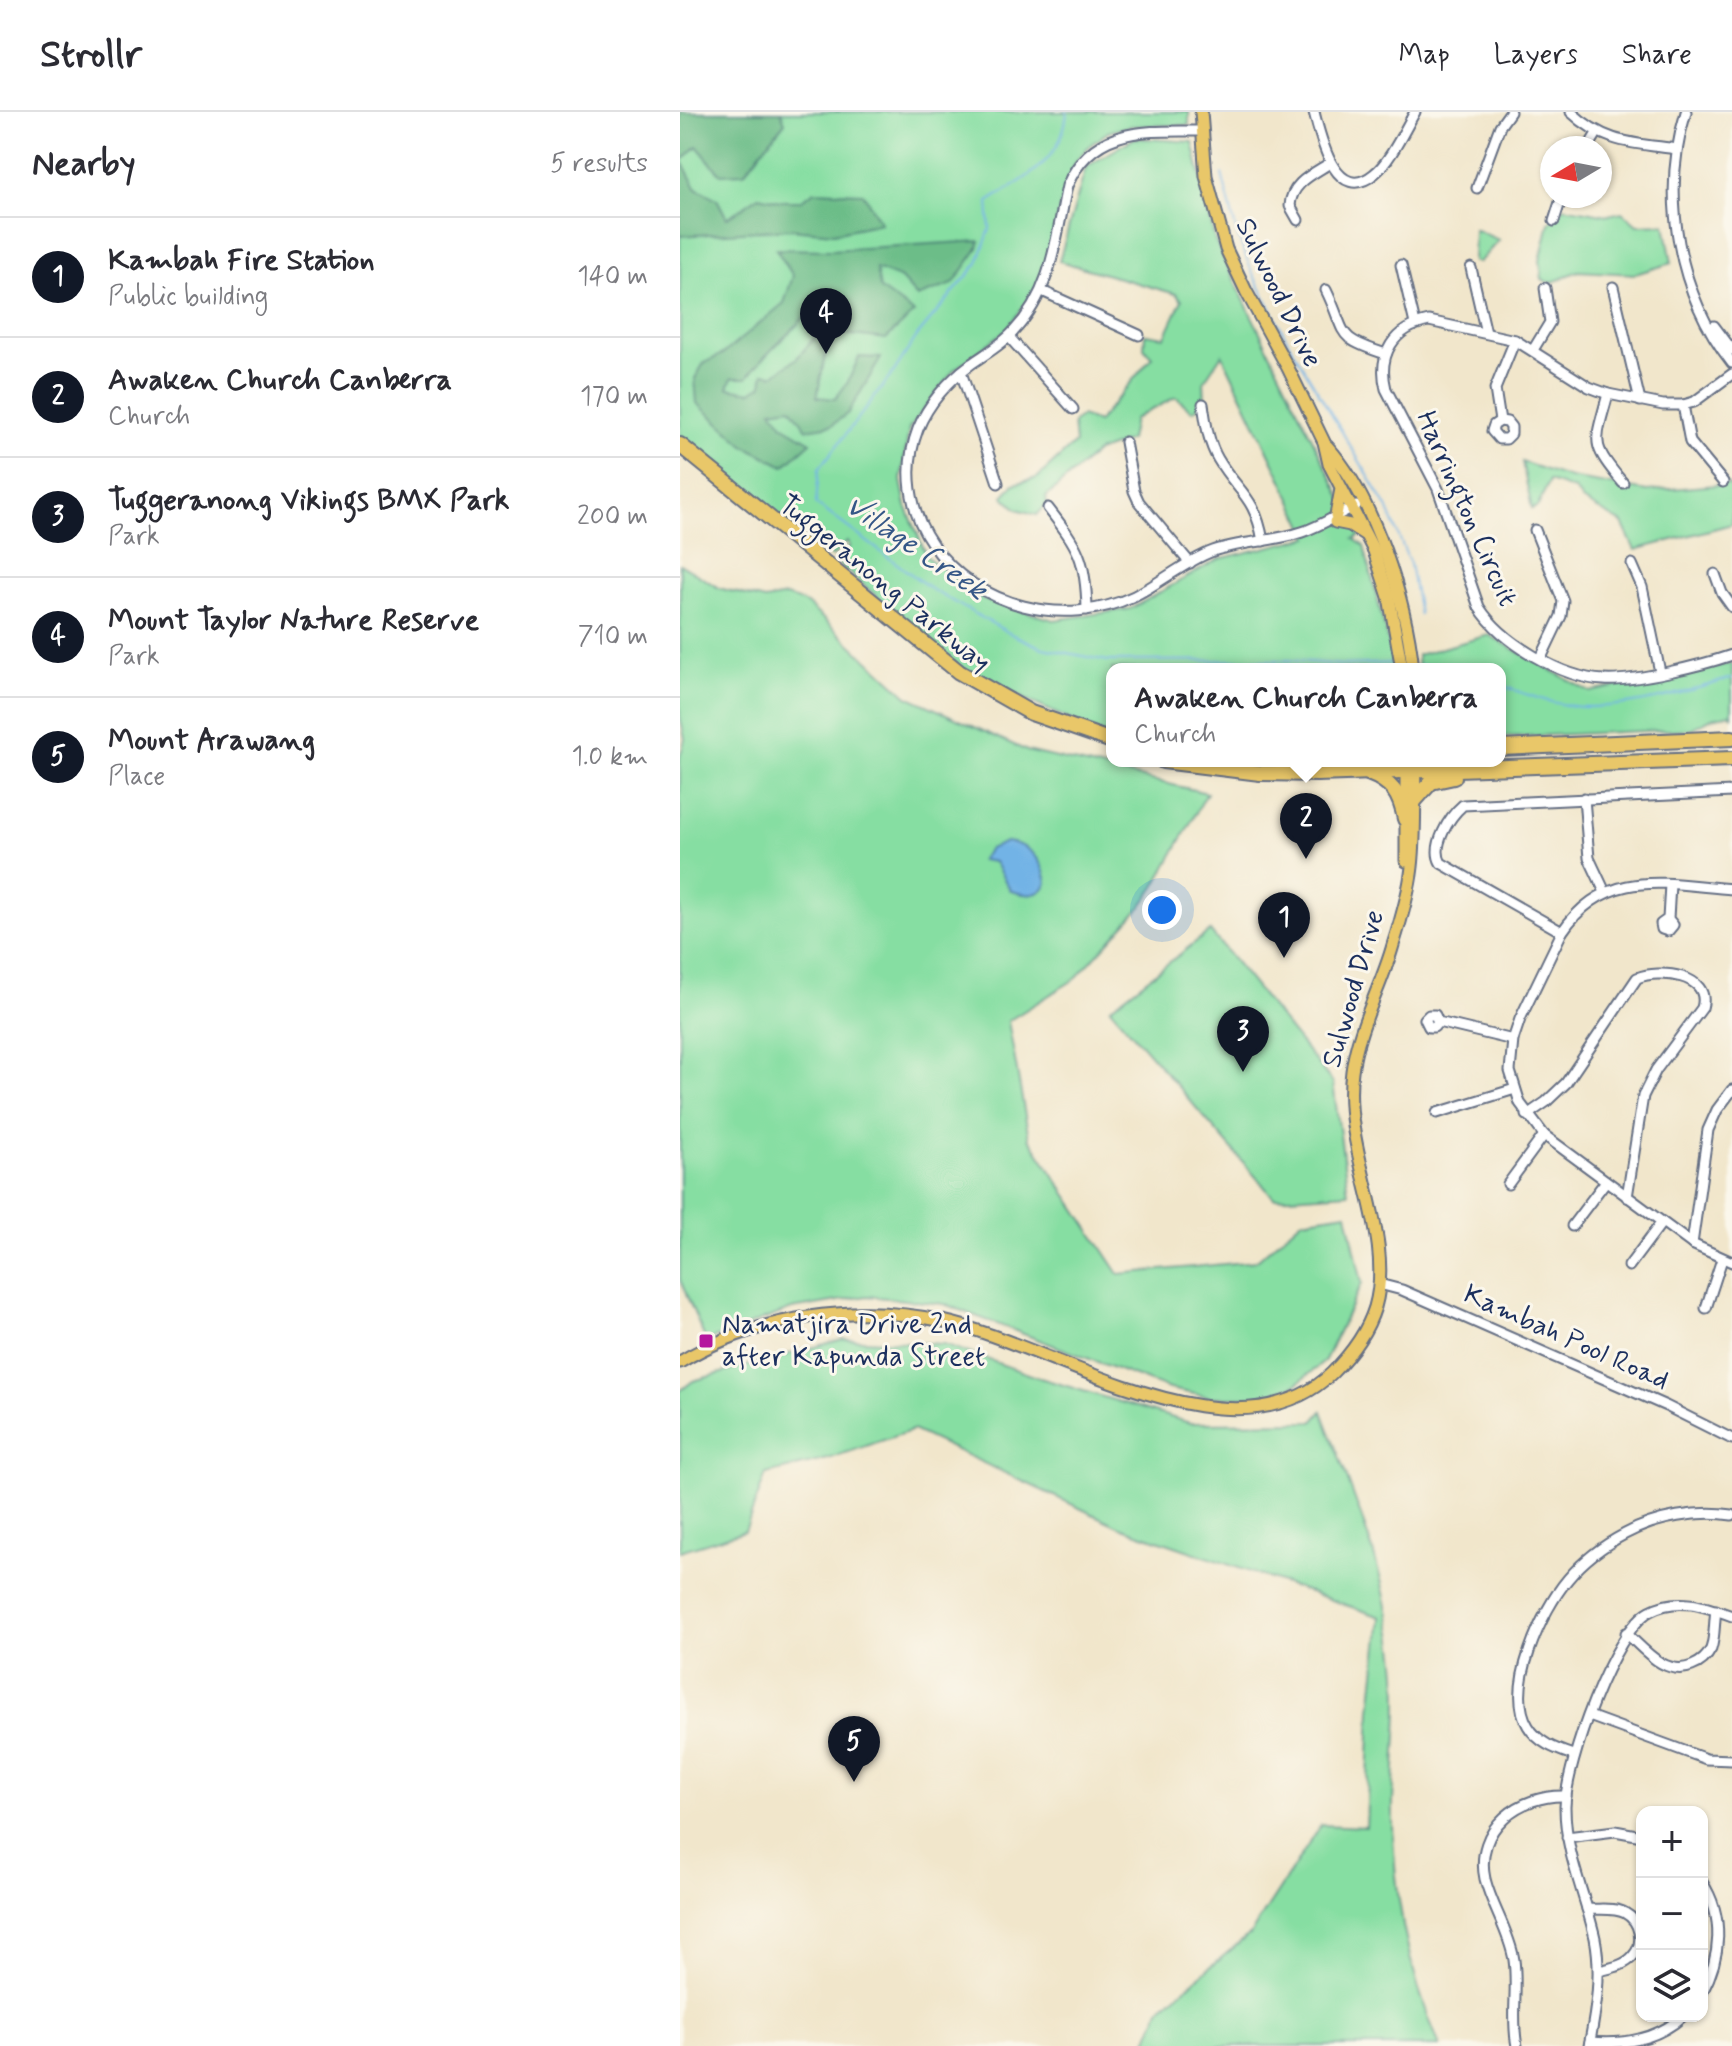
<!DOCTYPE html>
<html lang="en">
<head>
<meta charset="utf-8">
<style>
	body { margin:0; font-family:Mynerve,sans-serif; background:#f7f7f7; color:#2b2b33 }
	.controls { position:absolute; right:24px; bottom:24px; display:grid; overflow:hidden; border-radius:16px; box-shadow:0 2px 6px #0004 }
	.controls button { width:72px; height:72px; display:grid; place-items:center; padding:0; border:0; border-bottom:2px solid #e1e1e2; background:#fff; color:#2b2b33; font:40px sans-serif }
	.compass { position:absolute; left:860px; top:24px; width:72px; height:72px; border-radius:50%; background:#fff; box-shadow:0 2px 6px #0004; rotate:260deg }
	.you { position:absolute; left:482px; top:798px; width:28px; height:28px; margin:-20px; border:6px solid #fff; border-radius:50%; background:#1a73e8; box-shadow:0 0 0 12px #1a73e833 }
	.badge { display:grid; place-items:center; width:52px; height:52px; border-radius:50%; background:#111827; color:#fff; font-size:26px; font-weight:700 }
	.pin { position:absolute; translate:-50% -66px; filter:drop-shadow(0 2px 4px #0008) }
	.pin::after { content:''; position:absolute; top:42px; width:28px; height:24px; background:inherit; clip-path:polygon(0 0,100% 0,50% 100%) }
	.popup { position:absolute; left:426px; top:551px; width:400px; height:104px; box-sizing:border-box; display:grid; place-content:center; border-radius:16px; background:#fff; filter:drop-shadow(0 2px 6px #0005); font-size:26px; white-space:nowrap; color:#7c7c81 }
	.popup b { font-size:30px; color:#2b2b33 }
	.popup::after { content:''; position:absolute; left:50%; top:100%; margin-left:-16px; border:16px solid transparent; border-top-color:#fff }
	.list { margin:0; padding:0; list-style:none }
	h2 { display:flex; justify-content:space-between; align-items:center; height:104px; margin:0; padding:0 32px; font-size:34px }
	h2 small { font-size:26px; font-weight:400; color:#7c7c81 }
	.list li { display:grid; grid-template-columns:52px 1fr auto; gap:24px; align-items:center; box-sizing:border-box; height:120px; padding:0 32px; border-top:2px solid #e1e1e2 }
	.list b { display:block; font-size:30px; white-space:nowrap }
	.list p { margin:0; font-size:26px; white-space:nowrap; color:#7c7c81 }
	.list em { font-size:26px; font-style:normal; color:#7c7c81 }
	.icon { flex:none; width:44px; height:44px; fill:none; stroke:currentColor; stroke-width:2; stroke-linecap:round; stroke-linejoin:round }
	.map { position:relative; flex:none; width:1052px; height:1934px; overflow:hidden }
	header { display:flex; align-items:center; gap:48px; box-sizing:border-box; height:112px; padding:0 40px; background:#fff; border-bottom:2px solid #e1e1e2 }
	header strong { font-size:38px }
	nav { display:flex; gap:44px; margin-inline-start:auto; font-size:28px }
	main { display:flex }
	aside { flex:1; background:#fff }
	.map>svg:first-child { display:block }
	.green { fill:#86dea2; stroke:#508680; stroke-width:2 }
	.forest { fill:#6cbd88; stroke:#447673; stroke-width:2 }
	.water { fill:#72b3e6; stroke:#4671a2; stroke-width:2 }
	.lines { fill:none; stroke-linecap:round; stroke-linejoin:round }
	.stream { stroke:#72b3e6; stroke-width:2 }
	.minor-casing { stroke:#666f84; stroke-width:13 }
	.major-casing { stroke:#666f84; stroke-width:15 }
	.highway-casing { stroke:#666f84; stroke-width:18 }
	.minor { stroke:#fff; stroke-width:9 }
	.major { stroke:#e9c769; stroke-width:11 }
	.highway { stroke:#e9c769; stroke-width:14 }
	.poi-dot { fill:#b5179e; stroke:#fbf7ec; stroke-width:3 }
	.labels { text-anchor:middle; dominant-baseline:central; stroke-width:6; stroke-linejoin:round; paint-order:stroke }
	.street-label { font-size:28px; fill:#1b2f5e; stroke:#fbf7ec }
	.poi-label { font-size:28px; fill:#1b2f5e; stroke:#fbf7ec; text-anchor:start }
	.water-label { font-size:30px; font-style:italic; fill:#355787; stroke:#fbf7ec }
</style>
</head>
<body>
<header>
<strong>Strollr</strong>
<nav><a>Map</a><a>Layers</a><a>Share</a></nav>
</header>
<main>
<aside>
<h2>Nearby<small>5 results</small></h2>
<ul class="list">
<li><span class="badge">1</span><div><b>Kambah Fire Station</b><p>Public building</p></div><em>140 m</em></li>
<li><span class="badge">2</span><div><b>Awaken Church Canberra</b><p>Church</p></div><em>170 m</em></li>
<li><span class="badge">3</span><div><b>Tuggeranong Vikings BMX Park</b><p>Park</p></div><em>200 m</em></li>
<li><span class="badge">4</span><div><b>Mount Taylor Nature Reserve</b><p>Park</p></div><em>710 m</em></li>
<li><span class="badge">5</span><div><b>Mount Arawang</b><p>Place</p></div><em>1.0 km</em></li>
</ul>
</aside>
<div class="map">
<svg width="1052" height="1934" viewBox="0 0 1052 1934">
	<rect width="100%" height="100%" fill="#fbf7ec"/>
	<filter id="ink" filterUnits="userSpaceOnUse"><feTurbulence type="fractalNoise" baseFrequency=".0125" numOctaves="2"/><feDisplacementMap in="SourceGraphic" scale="16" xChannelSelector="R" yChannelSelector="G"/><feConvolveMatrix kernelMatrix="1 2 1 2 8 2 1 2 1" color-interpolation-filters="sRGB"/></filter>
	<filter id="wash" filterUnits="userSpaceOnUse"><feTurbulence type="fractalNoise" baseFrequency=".006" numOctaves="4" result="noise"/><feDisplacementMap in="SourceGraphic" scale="32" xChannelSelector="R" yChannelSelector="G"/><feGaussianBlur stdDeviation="1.8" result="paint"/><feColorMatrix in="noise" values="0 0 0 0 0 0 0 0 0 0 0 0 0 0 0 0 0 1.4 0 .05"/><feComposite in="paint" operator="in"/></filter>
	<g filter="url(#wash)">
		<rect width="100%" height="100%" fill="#f1e6cb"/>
		<!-- green -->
		<g class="green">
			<path d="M0,0H509V13L450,14L428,20L410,33L396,49L385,74L369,141L357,177L325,219L274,258L229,317L221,368L226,394L247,445L302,487L374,508L450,497L539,447L629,425L542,242L524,269L525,291L512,299L496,285L454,307L450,328L417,340L366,385L367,392L357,403L337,397L323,384L334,372L357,366L395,331L393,311L401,304L418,310L472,245L464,236L465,222L485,225L502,188L496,182L379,149L406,55L455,26L513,30L535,129L680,424L674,427L684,434L715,557H432V622H421L286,560L155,449L170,434L167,430L152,445L0,330Z"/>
			<path d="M884,95L928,103L942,100L957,113L985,112L992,151L955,162L898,159L871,171L862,168L860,149L869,111Z"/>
			<path d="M794,117L819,128L799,150H793Z"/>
			<path d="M842,350L890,366L967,379L1049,372L1052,375V412L955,438L942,411L902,388L895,378L869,369L858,394L852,397Z"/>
			<path d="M0,452L39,476L85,488L106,484L127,492L227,584L347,639L527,681L475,775L460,796L395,867L328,909L349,1026L439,1162L576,1149L622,1108L667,1101L682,1171L644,1250L615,1273L581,1285H530L489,1277L264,1192L187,1184L112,1197L26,1229L0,1168V645L5,627L0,604Z"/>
			<path d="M809,523L910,580L1052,551V604L1050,602L1032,606L1011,617L820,625V557H738L737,543Z"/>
			<path d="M530,819L653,971L668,1081L594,1086L430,896Z"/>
			<path d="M163,1227L264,1232L360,1266L510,1311L633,1310L642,1299C674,1387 706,1455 716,1550C721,1597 715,1643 713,1690C711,1773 727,1858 760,1934H465L480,1897L571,1821L641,1713L686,1715L691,1598L701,1505L440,1415L233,1318L148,1347L86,1362L65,1419L0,1439V1279L13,1269Z"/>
		</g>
		<!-- forest -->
		<g class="forest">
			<path d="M0,0H101L105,10L64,61L40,62L17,34L2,49L16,76L37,87L47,106L79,84L101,89H120L135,79L183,81L201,111L154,121L110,117L0,124Z"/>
			<path d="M300,129L297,138L273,172L237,185L221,167L196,157L200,177L234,201L206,227L164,222L159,206L135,194C113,220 87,238 67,266H52L48,276L71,280L82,273L84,261L94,263L117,246L136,224H153L144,249L137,285L155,287L168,270L179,245L201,246L168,301L152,313L127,317L111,295L92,298L104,314L131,330L104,354L65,334L17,291L15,266L24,251L43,242L104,191L113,164L96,137L150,138Z"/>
		</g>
		<!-- water -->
		<path class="water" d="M326,730C349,732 363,747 367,771C359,787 345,783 331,779L314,750L301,748L309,737Z"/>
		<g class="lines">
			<!-- stream -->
			<g class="stream">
				<path d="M387,0C382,50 346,65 308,90L310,117L298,151L237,224L213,261L139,357L136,392L254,479L333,523L363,536L428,549L609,548L663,553L714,551"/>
				<path d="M542,62L557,122L572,160L610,233L707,395L730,452L739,502"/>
				<path d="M741,553L761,557"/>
				<path d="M820,573C849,583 880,596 911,595C959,594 1007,580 1052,566"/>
			</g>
		</g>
	</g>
	<g filter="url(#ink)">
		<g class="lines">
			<defs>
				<g id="minor">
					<path d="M634,0C640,23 655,94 694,62C710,50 725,17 735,0"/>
					<path d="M891,0C925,32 954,31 997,37"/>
					<path d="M1006,0C980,84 998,182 1052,251"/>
					<path d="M521,19C466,19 412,14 387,74C376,126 372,179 334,219C322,233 305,242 291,252C269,268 248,292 238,317C223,356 229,399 253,433C296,495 385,517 454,484C481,471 504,450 533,439C561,429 593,430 622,420C641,414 658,402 676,394"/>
					<path d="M908,36L917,21"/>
					<path d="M797,76L820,14L830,0"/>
					<path d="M618,108L610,94C611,71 633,62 650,51"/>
					<path d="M874,109L882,84"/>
					<path d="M721,153L735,212"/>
					<path d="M791,156L806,221"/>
					<path d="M933,175L960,289"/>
					<path d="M646,178C668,223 653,225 706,242"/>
					<path d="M362,179L459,223"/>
					<path d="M1034,214L1052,238"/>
					<path d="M329,225L393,297"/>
					<path d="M853,238L870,210L865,176"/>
					<path d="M281,260L318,371"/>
					<path d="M1052,262L1014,290L1003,293H983L928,282L909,275L835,228L749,209C714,216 697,242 706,277L758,377L799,495C822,531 882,566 924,568C954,570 1023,553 1052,543"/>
					<path d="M928,282C915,332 909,330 943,371"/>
					<path d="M523,292C526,311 528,330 538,347C558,381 575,383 583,429"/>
					<path d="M1003,293L1010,330L1043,370"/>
					<path d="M820,309L827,310L831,315V322L826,327H819L812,319L814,313L820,309L815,277L835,228"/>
					<path d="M445,330L454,379L459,390L510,451"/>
					<path d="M368,396C399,436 406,447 407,498"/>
					<path d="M855,418L883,489L881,504L861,546"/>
					<path d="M952,452L962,475L980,560"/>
					<path d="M1035,462L1042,481L1052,495"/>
					<path d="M904,686L909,746L925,780"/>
					<path d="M1052,777C985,772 926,755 882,820L840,907L833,928L830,959L840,991L864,1023L1012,1132L1052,1150"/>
					<path d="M988,807L981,812L982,817L988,819L993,813L988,807L990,772"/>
					<path d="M882,820L761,751C751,734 769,705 783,693L1052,680"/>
					<path d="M758,910L755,903H749L745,907L749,915H754L758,910L833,928"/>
					<path d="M757,1001L835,977"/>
					<path d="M847,1003L866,990L886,971L957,866C979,857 1032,862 1022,896L976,958L963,984L947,1085"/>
					<path d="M828,1072L864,1023"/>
					<path d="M892,1114L926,1069"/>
					<path d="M1012,1132L1028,1018L1037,998L1052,978"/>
					<path d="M949,1154L982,1110"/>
					<path d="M699,1172L722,1178L986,1294L1052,1327"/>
					<path d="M1026,1196L1042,1147"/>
					<path d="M946,1521C964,1537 985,1565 1012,1554C1020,1551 1027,1545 1031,1537C1035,1525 1034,1510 1036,1498"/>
					<path d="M909,1604L1026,1647L1052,1648"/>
					<path d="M893,1643C876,1637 858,1631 848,1614C825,1576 862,1498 888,1467C903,1449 924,1433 945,1422C976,1405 1018,1398 1052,1403"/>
					<path d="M887,1725L935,1719L962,1724"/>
					<path d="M1022,1770C1045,1805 1041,1845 1022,1881"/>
					<path d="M907,1797C918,1798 935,1795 945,1801C960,1809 965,1831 953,1844C945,1854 930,1856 919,1859"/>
					<path d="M910,1930C944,1933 977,1928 1003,1904"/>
					<path d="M837,1934C831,1906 838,1877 834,1848C829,1819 812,1795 805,1767C794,1716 840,1682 886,1684"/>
					<path d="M909,1934C916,1898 922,1862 915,1826C905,1782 885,1741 885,1695C886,1652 933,1519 970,1499C998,1484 1025,1494 1052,1504"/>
				</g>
				<g id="major">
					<path d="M521,0L526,64L546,137L566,179L608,256L644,330L649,352L694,439L709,485L722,557"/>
					<path d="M647,334C694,386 726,488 733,557"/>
					<path d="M656,403L661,377"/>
					<path d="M655,410L670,413L684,422"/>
					<path d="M726,649V749"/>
					<path d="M0,1250C76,1204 176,1190 263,1209C371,1232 554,1357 652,1261C671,1242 687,1221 695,1195C716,1122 661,1038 672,959C678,914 701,876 713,833C721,808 729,781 732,755C736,720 734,684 735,649"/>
				</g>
				<g id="highway">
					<path d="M0,333L279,560L351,601L432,629"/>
					<path d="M820,636L1052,626"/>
					<path d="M483,649L580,661L637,662L1052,647"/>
					<path d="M688,661C712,670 720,682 725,707"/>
					<path d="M735,688L751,670L774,665"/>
				</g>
			</defs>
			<!-- minor casing -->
			<use href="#minor" class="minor-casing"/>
			<!-- major casing -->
			<use href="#major" class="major-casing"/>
			<!-- highway casing -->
			<use href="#highway" class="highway-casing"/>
			<!-- minor -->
			<use href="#minor" class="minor"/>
			<!-- major -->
			<use href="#major" class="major"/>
			<!-- highway -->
			<use href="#highway" class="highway"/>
		</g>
	</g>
	<!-- markers -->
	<rect class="poi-dot" x="18" y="1221" width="16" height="16" rx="4"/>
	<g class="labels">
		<!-- street labels -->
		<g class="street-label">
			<text transform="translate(598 181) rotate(64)">Sulwood Drive</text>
			<text transform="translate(786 397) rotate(66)">Harrington Circuit</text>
			<text transform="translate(204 472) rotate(39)">Tuggeranong Parkway</text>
			<text transform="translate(674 877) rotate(-74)">Sulwood Drive</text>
			<text transform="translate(886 1226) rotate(24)">Kambah Pool Road</text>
		</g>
		<!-- poi labels -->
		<g class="poi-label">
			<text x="42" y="1213">Namatjira Drive 2nd<tspan x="42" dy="32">after Kapunda Street</tspan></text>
		</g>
		<!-- water labels -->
		<g class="water-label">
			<text transform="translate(236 436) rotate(34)">Village Creek</text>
		</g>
	</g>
</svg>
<div class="controls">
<button>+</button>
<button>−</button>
<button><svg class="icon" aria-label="layers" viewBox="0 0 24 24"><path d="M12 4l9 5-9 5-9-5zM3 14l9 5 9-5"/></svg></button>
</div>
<svg class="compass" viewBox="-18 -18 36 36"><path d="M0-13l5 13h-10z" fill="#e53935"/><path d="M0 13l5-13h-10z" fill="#7c7c81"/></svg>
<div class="you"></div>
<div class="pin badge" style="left:604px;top:846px">1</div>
<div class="pin badge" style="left:626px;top:747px">2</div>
<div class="popup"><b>Awaken Church Canberra</b>Church</div>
<div class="pin badge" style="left:563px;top:960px">3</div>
<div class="pin badge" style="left:146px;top:242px">4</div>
<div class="pin badge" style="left:174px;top:1670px">5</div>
</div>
</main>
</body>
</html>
